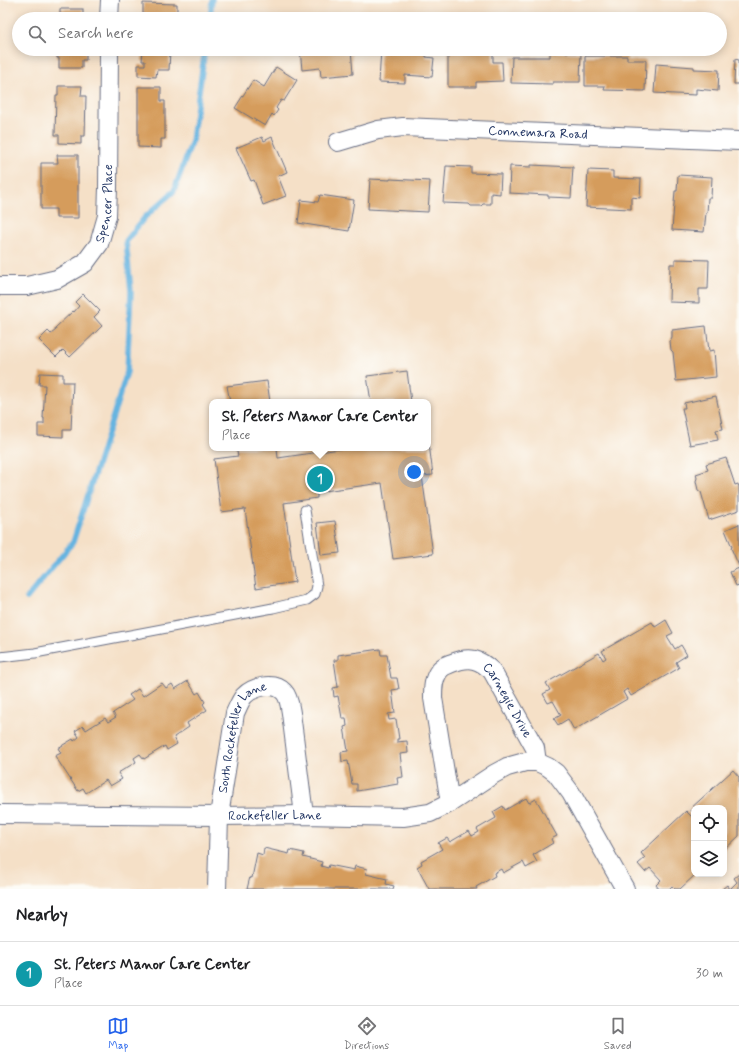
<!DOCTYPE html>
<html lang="en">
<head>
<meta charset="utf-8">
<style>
	body { margin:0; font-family:Mynerve,sans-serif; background:#f2f2f2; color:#202124 }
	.controls { position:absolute; right:12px; bottom:12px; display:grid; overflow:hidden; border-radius:8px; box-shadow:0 2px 10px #0003 }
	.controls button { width:36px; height:36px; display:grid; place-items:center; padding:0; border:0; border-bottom:1px solid #e0e0e0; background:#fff; color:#202124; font:20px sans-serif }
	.you { position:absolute; left:414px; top:472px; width:14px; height:14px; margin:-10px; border:3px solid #fff; border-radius:50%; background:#1a73e8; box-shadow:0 0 0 6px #1a73e833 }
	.badge { display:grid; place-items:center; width:26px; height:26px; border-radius:50%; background:#2563eb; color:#fff; font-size:13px; font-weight:700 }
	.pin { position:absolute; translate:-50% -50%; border:2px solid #fff; box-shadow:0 1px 4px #0006 }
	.popup { position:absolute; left:209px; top:399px; width:222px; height:52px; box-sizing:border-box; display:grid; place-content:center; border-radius:8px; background:#fff; filter:drop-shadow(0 1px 3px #0005); font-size:13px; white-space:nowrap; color:#757577 }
	.popup b { font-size:15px; color:#202124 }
	.popup::after { content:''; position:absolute; left:50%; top:100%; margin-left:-8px; border:8px solid transparent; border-top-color:#fff }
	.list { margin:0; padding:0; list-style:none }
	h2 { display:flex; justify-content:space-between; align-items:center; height:52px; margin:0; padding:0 16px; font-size:17px }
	h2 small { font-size:13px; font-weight:400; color:#757577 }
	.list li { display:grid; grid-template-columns:26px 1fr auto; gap:12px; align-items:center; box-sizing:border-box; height:64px; padding:0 16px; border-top:1px solid #e0e0e0 }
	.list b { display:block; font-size:15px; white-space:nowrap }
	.list p { margin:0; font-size:13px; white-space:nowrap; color:#757577 }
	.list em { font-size:13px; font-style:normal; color:#757577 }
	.icon { flex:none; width:22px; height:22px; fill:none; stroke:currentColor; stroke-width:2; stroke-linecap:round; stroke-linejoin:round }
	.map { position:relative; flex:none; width:739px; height:889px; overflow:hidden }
	.search { position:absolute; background:#fff; box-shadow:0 2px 10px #0003; left:12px; right:12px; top:12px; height:44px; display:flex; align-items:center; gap:10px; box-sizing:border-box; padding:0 14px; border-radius:22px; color:#757577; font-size:15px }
	.sheet { height:116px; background:#fff }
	nav { display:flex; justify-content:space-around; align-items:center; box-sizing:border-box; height:56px; border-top:1px solid #e0e0e0; background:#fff; font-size:11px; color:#757577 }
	nav a { display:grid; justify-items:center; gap:2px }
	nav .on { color:#2563eb }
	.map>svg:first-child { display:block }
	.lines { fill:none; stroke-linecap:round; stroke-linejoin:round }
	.stream { stroke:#66b4e0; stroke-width:5.5 }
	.building { fill:#d59c5b }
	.service-casing { stroke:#676d83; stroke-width:11 }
	.minor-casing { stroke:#676d83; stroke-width:20 }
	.service { stroke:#fff; stroke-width:9 }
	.minor { stroke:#fff; stroke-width:18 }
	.labels { text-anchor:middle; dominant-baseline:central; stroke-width:3; stroke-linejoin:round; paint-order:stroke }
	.street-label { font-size:13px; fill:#1b2f5e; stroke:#fdfcf7 }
</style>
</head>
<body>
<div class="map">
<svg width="739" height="889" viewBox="0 0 739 889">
	<rect width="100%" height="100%" fill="#fdfcf7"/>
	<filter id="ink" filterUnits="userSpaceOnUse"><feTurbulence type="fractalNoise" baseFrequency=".025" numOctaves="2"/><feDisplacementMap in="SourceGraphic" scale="8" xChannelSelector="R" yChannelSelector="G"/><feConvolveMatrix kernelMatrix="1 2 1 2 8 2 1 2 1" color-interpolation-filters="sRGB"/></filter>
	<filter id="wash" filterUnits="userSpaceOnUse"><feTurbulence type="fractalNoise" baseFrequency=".012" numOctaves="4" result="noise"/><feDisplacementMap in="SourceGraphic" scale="16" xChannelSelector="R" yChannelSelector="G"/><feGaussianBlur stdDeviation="0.9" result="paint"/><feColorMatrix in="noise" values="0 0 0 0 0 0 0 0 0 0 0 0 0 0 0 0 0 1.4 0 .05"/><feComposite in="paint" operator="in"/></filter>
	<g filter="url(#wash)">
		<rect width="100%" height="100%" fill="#f5e0c7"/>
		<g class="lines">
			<!-- stream -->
			<g class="stream">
				<path d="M210,19L212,0"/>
				<path d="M27,598L73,542L127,372L131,291L126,241L145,217L174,191L192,141L205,49"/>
			</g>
		</g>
		<g id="blocks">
			<!-- building -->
			<g class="building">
				<path d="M143,3L177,4V19H143Z"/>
				<rect x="60" y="9" width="23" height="10"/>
				<path d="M57,49H86V60H82V68H59V58H57Z"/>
				<path d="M143,49H173V51L170,50L169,70H157L156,77L138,76V65H145V61H142Z"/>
				<path d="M300,49H351L353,74L321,77L320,68L302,70Z"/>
				<path d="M381,49H426V57L434,58L432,77L405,75V83L379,82Z"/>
				<path d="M448,49H493V62H502L503,81L476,82V87H448Z"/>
				<path d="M550,52L581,53L580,82H553V84L511,83L512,57H550Z"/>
				<path d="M585,56H627V60H646L645,91L604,90L605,86H585Z"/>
				<path d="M735,59L739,60V84H734Z"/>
				<path d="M656,64L694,67V69L719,70L718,91L696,89V95L654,93Z"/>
				<path d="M276,67L297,80L284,101L281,100L276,108L278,110L274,116L272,114L265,126L235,108L253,80L264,87Z"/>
				<path d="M58,86H82L81,96H86L85,136H81V144L59,143V135H55L56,95H58Z"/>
				<path d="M138,87H161V101H165V139H161V148L138,147Z"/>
				<path d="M262,137L264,141L272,137L287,172L278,176L286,196L263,205L254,180L251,181L236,148Z"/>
				<path d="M57,155H78V218H56V209H41V163H58Z"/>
				<path d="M531,165L573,167L571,198L548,197V195L509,193L510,166L531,167Z"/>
				<path d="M446,166L471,167V173L501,174L500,194L491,193V204H483L481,206H471L469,204L443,203Z"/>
				<path d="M588,170L613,171V178L641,179L640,198L631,197V209L586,207Z"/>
				<path d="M678,175L712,177L711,198H708L707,213H706L704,232L672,230L675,191H677Z"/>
				<path d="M370,179L390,180V179L430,181L428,212L368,209Z"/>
				<path d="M320,195L354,200L349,231L298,223L301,200L318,202Z"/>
				<path d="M675,259L709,260L708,289H699V303L669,302L670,264H675Z"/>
				<path d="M83,294L100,311L94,317L102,326L70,357L63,350L56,357L39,340L48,331L51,334L56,330L55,328L73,311L74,312L79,306L75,302Z"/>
				<path d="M706,326L709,351L714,350L716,377L676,381L673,352L671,350L670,341L672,337V330Z"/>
				<path d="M407,371L411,402H371L367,376Z"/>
				<path d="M40,373L63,374V382H73L71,430H63V437L38,436V424H44V418H43L45,385H39Z"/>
				<path d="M267,381L270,402H230L227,386Z"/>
				<path d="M716,396L723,429L716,430L718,440L690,445L682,408H685L684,403Z"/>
				<path d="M428,444H429L433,475L422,476L433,554L393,559L382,483L317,492V498L284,503L295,582L256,588L245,509L221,512L214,459L238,456L236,448H277L278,458L347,448H428Z"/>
				<path d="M726,458L735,485L738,484L739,487V510L709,520L701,492L698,490L696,481L697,478L696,474L708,470L706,464Z"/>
				<path d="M335,521L340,553L321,555L317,523Z"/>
				<path d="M739,524V566L731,548L732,547L725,530Z"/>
				<path d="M739,568V585L736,586L730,572Z"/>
				<path d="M666,620L673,633L667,636L675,649L681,645L687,655L676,662L679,668L631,696L627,689L623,692L627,699L574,730L568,719L558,725L554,719L561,715L553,701L548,703L543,694L550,690L546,683L599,653L603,660L606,658L602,651L652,622L655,627Z"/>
				<path d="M380,649L381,655H387L391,678H397L399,689L392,690L395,713L388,714L389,720L396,719L399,739H397V742L407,741L408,753L400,754L403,777L397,778L398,784L357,791V784H352L348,761L342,762L341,752L348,751L344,727L347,726L346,718H342L338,696L334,697L333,688L338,687L334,660H338V655Z"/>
				<path d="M188,681L196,694L199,692L205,702L203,704L207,710L187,723L189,727L174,737L177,744L167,750L165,746L144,759L140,754L134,758L136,762L118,773L122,779L110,786L106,780L86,793L83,788L78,791L55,756L61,753L58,748L73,739L74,741L79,737L75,731L83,726L86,730L105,718L108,722L116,717L113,713L133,700L129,695L138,689L143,696L162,683L166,688L172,684L175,689Z"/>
				<path d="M733,770L739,777V836L724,850V808H694V814L690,809Z"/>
				<path d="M526,798L529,803L536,799L557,836L551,839L553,843L533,855L537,862L526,868L523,862L503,873L501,869L494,873L495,876L476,887L477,889H429L417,867L422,864L421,861L442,849L438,843L447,838L450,842L469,831L472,836L479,832L477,829L496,818L493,812L503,806L505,810Z"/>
				<path d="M686,811L693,818L694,816V874H696L680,889H675L672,886L669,889H659L656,885L661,880L650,868L645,872L638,864L645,858L641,853Z"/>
				<path d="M264,848L289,854L290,850L304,853L303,857L322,862L321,866L328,868L329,865L354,870L355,866L367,869L366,874L387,879L386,884L394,886L393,889H247L250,877L252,878L257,853L263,855Z"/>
				<path d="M739,874V889H722L727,885L730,889L737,882L734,878Z"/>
			</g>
		</g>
	</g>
	<g filter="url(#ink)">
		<use href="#blocks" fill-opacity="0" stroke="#676d83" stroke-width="1"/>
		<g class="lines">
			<defs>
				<path id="service" d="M0,657L35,653L273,608L307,600L315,594L317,586L305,510"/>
				<g id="minor">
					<path d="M109,19L110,0"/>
					<path id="s1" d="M338,142L378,130L403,127L739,141"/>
					<path id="s2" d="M0,286H27L57,279L85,263L99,244L107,216L108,188L109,49"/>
					<path id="s3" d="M450,803L433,698C433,689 433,679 439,671C442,666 447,665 452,663C470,656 479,659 492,671L535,748L537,762"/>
					<path id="s4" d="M0,814L219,816L304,815L403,817L430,813L450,803L494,774L507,767L525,762H537L548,767L556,773L571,793L625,889"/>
					<path id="s5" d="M217,889L219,816L235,713C238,707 240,701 244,696C253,687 274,681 284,692C289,697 290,707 291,713L304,815"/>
				</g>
			</defs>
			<!-- service casing -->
			<use href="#service" class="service-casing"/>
			<!-- minor casing -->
			<use href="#minor" class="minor-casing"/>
			<!-- service -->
			<use href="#service" class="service"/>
			<!-- minor -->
			<use href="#minor" class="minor"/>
		</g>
	</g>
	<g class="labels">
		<!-- street labels -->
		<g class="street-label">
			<text stroke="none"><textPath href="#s1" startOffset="202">Connemara Road</textPath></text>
			<text stroke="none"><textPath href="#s2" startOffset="155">Spencer Place</textPath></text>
			<text stroke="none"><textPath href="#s3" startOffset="227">Carnegie Drive</textPath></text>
			<text stroke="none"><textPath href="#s5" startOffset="159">South Rockefeller Lane</textPath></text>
			<text stroke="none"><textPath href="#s4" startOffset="275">Rockefeller Lane</textPath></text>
		</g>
	</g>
</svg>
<div class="controls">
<button><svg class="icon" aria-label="locate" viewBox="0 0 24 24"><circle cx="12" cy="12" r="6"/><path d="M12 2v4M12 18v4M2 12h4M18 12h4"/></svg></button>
<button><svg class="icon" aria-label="layers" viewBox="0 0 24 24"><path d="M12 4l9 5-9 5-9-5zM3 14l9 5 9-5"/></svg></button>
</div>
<div class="you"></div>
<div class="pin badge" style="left:320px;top:479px;background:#0f9aa8">1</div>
<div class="popup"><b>St. Peters Manor Care Center</b>Place</div>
<div class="search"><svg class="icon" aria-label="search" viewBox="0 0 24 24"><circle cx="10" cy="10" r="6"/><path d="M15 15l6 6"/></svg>Search here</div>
</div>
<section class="sheet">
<h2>Nearby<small></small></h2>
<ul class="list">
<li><span class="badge" style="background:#0f9aa8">1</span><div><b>St. Peters Manor Care Center</b><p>Place</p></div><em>30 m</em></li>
</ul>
</section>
<nav>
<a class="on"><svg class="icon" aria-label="map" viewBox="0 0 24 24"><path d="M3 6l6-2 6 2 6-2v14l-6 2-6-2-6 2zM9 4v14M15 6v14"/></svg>Map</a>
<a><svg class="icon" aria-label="directions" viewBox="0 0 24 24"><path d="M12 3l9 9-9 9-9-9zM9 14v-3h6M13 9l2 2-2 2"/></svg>Directions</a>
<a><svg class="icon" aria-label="saved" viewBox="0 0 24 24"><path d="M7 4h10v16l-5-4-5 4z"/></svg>Saved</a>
</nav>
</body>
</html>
